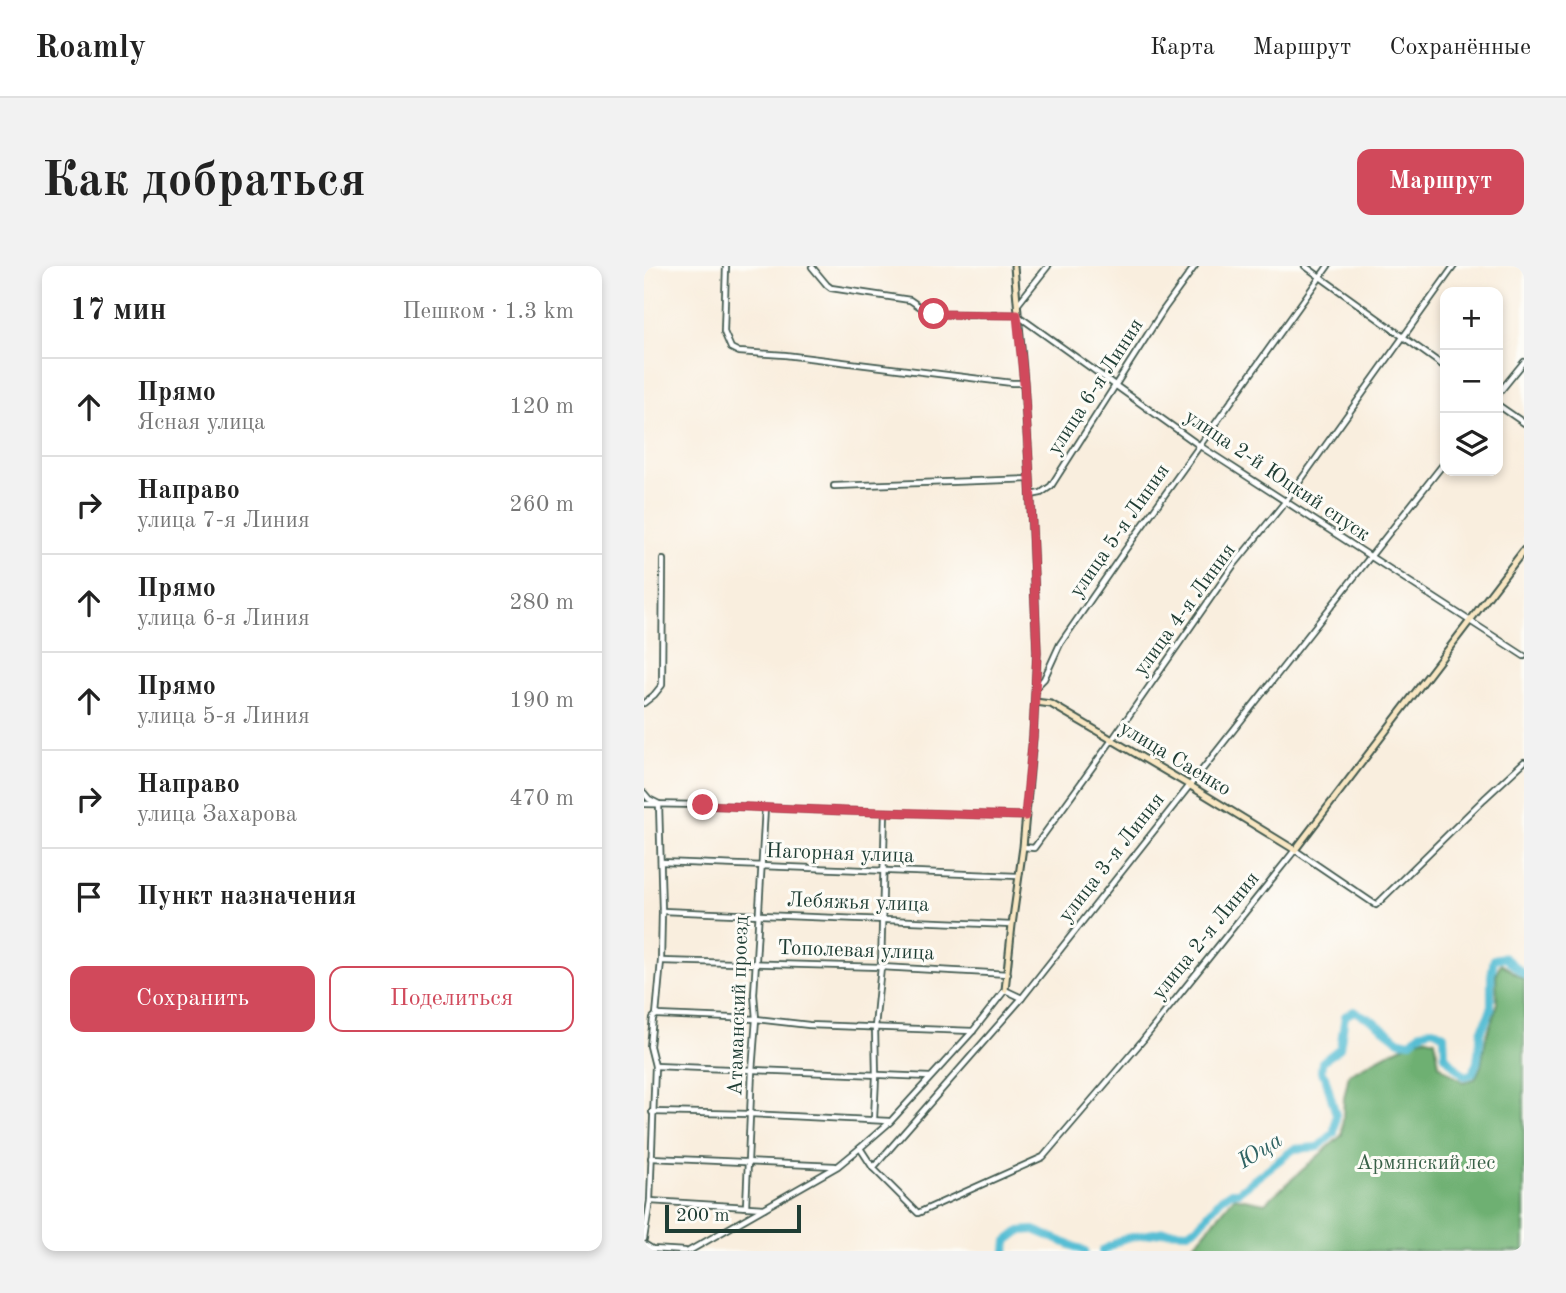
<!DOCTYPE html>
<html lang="ru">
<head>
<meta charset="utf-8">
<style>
	body { margin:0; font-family:"Old Standard TT",serif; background:#f2f2f2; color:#222 }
	.controls { position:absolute; right:21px; top:21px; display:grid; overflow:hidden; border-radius:14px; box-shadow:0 4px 10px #0003 }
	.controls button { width:63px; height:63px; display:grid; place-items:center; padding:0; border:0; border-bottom:2px solid #e0e0e0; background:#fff; color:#222; font:35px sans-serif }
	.scale { position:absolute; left:21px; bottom:18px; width:136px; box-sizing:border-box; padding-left:7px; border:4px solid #1f3d34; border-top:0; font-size:19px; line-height:24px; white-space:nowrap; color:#1f3d34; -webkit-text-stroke:5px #fdfcf7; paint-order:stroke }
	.stop { position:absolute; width:21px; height:21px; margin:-16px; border:5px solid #d1495b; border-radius:50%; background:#fff }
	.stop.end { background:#d1495b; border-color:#fff; box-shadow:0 2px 7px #0008 }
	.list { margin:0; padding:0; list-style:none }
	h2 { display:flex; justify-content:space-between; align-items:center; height:91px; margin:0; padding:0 28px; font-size:30px }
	h2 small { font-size:23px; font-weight:400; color:#767676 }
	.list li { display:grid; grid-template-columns:46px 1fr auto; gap:21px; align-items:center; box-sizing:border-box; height:98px; padding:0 28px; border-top:2px solid #e0e0e0 }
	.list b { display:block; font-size:26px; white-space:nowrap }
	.list p { margin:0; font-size:23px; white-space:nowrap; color:#767676 }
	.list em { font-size:23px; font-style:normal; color:#767676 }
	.actions { display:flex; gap:14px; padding:21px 28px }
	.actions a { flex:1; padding:16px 0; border:2px solid #d1495b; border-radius:14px; text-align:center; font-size:24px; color:#d1495b }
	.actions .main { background:#d1495b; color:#fff }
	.icon { flex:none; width:38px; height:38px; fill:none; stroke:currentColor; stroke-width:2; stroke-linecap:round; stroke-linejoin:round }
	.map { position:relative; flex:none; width:880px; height:985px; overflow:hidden; border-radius:14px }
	header { display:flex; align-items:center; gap:42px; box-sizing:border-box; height:98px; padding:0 35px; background:#fff; border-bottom:2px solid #e0e0e0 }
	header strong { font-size:33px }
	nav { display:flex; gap:38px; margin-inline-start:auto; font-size:24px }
	.intro { display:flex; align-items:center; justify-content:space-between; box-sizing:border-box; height:168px; padding:0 42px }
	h1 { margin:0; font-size:49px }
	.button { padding:18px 32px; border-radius:14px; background:#d1495b; color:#fff; font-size:24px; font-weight:700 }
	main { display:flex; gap:42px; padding:0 42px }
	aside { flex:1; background:#fff; border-radius:14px; box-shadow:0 4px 10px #0003 }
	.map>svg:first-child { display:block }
	.forest { fill:#6eb072; stroke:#467653; stroke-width:2 }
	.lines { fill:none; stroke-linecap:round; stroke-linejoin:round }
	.river { stroke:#57bed4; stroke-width:8 }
	.street-casing { stroke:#40584e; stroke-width:8 }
	.secondary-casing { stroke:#40584e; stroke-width:9 }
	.street { stroke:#fff; stroke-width:4.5 }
	.secondary { stroke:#f9e7c3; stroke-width:5 }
	.route { stroke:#d1495b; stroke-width:9 }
	.labels { text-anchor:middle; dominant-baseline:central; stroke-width:6; stroke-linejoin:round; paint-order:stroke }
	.street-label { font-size:21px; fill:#1f3d34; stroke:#fdfcf7 }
	.park-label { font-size:21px; fill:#396148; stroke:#fdfcf7 }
	.water-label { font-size:23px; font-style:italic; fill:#306464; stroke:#fdfcf7 }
</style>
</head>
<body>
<header>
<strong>Roamly</strong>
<nav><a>Карта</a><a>Маршрут</a><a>Сохранённые</a></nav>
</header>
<div class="intro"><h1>Как добраться</h1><a class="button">Маршрут</a></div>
<main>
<aside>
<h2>17 мин<small>Пешком · 1.3 km</small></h2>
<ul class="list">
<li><svg class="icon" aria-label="ahead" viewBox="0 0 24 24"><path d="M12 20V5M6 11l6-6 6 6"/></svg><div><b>Прямо</b><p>Ясная улица</p></div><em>120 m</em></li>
<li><svg class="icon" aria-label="right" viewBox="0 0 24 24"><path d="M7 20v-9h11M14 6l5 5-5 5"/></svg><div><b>Направо</b><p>улица 7-я Линия</p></div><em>260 m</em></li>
<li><svg class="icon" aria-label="ahead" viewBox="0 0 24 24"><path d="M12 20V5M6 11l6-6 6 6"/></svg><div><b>Прямо</b><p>улица 6-я Линия</p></div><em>280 m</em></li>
<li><svg class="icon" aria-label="ahead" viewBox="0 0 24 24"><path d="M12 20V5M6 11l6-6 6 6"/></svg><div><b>Прямо</b><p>улица 5-я Линия</p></div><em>190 m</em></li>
<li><svg class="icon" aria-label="right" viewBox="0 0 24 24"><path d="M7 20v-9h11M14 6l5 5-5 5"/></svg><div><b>Направо</b><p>улица Захарова</p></div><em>470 m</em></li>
<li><svg class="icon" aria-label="arrive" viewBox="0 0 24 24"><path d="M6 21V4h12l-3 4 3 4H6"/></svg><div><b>Пункт назначения</b></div></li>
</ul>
<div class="actions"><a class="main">Сохранить</a><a>Поделиться</a></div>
</aside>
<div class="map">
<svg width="880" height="985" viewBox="0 0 880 985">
	<rect width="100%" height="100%" fill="#fdfcf7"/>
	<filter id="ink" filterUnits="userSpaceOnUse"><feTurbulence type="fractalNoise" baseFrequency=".0143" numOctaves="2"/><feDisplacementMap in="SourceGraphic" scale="14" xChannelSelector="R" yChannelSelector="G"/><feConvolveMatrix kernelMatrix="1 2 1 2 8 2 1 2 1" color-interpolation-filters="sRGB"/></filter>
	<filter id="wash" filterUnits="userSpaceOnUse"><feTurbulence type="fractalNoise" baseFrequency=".00686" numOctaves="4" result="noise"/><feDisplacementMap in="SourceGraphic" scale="28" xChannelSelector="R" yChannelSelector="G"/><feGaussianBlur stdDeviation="1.57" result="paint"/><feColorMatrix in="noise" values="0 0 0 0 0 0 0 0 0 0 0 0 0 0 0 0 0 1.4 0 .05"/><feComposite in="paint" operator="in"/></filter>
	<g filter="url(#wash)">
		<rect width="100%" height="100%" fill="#f9eede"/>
		<!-- forest -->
		<path class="forest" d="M857,697L880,714V985H542L557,971L590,931L621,937L698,869L700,832L705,808L750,784L780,771L791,774L795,799L819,816L831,813L837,800L842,771L853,740L852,707Z"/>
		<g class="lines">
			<!-- river -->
			<g class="river">
				<path d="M362,985L363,975L376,965L390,964L441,985"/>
				<path d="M458,985L478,973L521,965L544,966L553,961L577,933L587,926H594L650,883L674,881L690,867L692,849L681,810L677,806L678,796L696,782L701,750L710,745L728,754L756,775L767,776L776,767L789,763L800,769L801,790L820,810L828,808L833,796L837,766L847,743V710L850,693L860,691L880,708"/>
			</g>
		</g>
	</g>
	<g filter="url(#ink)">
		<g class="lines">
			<defs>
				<g id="street">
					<path d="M82,0L80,66L87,82L95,86L141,89L368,117H380"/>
					<path d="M661,0L801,101"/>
					<path d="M168,1L183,19L187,22L266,34L285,47L290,48L373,49L556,180L880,390"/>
					<path d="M374,38L404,0"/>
					<path d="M854,128L880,96"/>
					<path d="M854,139L880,157"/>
					<path d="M190,220L386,213"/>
					<path d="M387,229L397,227L407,220L520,43L551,0"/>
					<path d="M392,421L400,413L416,378L479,287L684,0"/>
					<path d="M0,437L10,429L18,419L19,294"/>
					<path d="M0,527L5,533L15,538L18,645L17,695L12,749L9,752L6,780L11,800L6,935L0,973"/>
					<path d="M0,538L59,539L201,545L381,550"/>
					<path d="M379,581L390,582L468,474L589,300L641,236L810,0"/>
					<path d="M17,596L374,610"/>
					<path d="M18,645L368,659"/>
					<path d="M17,695L237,701L364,708"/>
					<path d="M12,749L112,753L165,759L329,765"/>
					<path d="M11,800L286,811"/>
					<path d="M8,846L106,848L245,855"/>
					<path d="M230,853L232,810L231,761L237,701L241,546"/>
					<path d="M216,882L229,902L274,947L399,891L499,774L651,584L732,639L840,533L880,496"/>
					<path d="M7,892L191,900"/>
					<path d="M229,902L378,732L801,196"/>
					<path d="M6,935L120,942"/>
					<path d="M102,940L108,805L112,753L110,728L121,542"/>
					<path d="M0,978L8,983L41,985"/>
					<path d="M45,985L194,900L216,882L246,856L329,765L361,724L378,732"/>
				</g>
				<g id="secondary">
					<path d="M391,436L407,438L545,519L651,584L880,284"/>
					<path d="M361,724L368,659L379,581L389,471L393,386L386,213L380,117L370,0"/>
				</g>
			</defs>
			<!-- street casing -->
			<use href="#street" class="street-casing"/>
			<!-- secondary casing -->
			<use href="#secondary" class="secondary-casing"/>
			<!-- street -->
			<use href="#street" class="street"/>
			<!-- secondary -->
			<use href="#secondary" class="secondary"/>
		</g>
	</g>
	<g class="lines" filter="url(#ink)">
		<!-- route -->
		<path class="route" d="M59,539L201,545L381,550L389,471L393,386L386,213L380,117L373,49L290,48"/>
	</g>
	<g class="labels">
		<!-- street labels -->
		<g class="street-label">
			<text transform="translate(452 121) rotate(-57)">улица 6-я Линия</text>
			<text transform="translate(633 210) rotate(34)">улица 2-й Юцкий спуск</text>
			<text transform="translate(476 265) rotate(-55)">улица 5-я Линия</text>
			<text transform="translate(541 344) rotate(-54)">улица 4-я Линия</text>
			<text transform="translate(531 493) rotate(31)">улица Саенко</text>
			<text transform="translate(196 588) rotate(2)">Нагорная улица</text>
			<text transform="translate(468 592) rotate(-52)">улица 3-я Линия</text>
			<text transform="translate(214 637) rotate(2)">Лебяжья улица</text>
			<text transform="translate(562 670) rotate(-51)">улица 2-я Линия</text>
			<text transform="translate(212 685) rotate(2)">Тополевая улица</text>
			<text transform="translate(95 740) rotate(-88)">Атаманский проезд</text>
		</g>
		<!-- park labels -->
		<g class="park-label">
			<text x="782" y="897">Армянский лес</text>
		</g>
		<!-- water labels -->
		<g class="water-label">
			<text transform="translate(616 885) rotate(-32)">Юца</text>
		</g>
	</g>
</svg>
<div class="controls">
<button>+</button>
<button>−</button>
<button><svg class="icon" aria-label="layers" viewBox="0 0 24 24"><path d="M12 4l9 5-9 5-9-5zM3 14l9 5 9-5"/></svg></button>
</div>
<div class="scale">200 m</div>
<div class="stop" style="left:290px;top:48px"></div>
<div class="stop end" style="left:59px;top:539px"></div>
</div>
</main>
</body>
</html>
